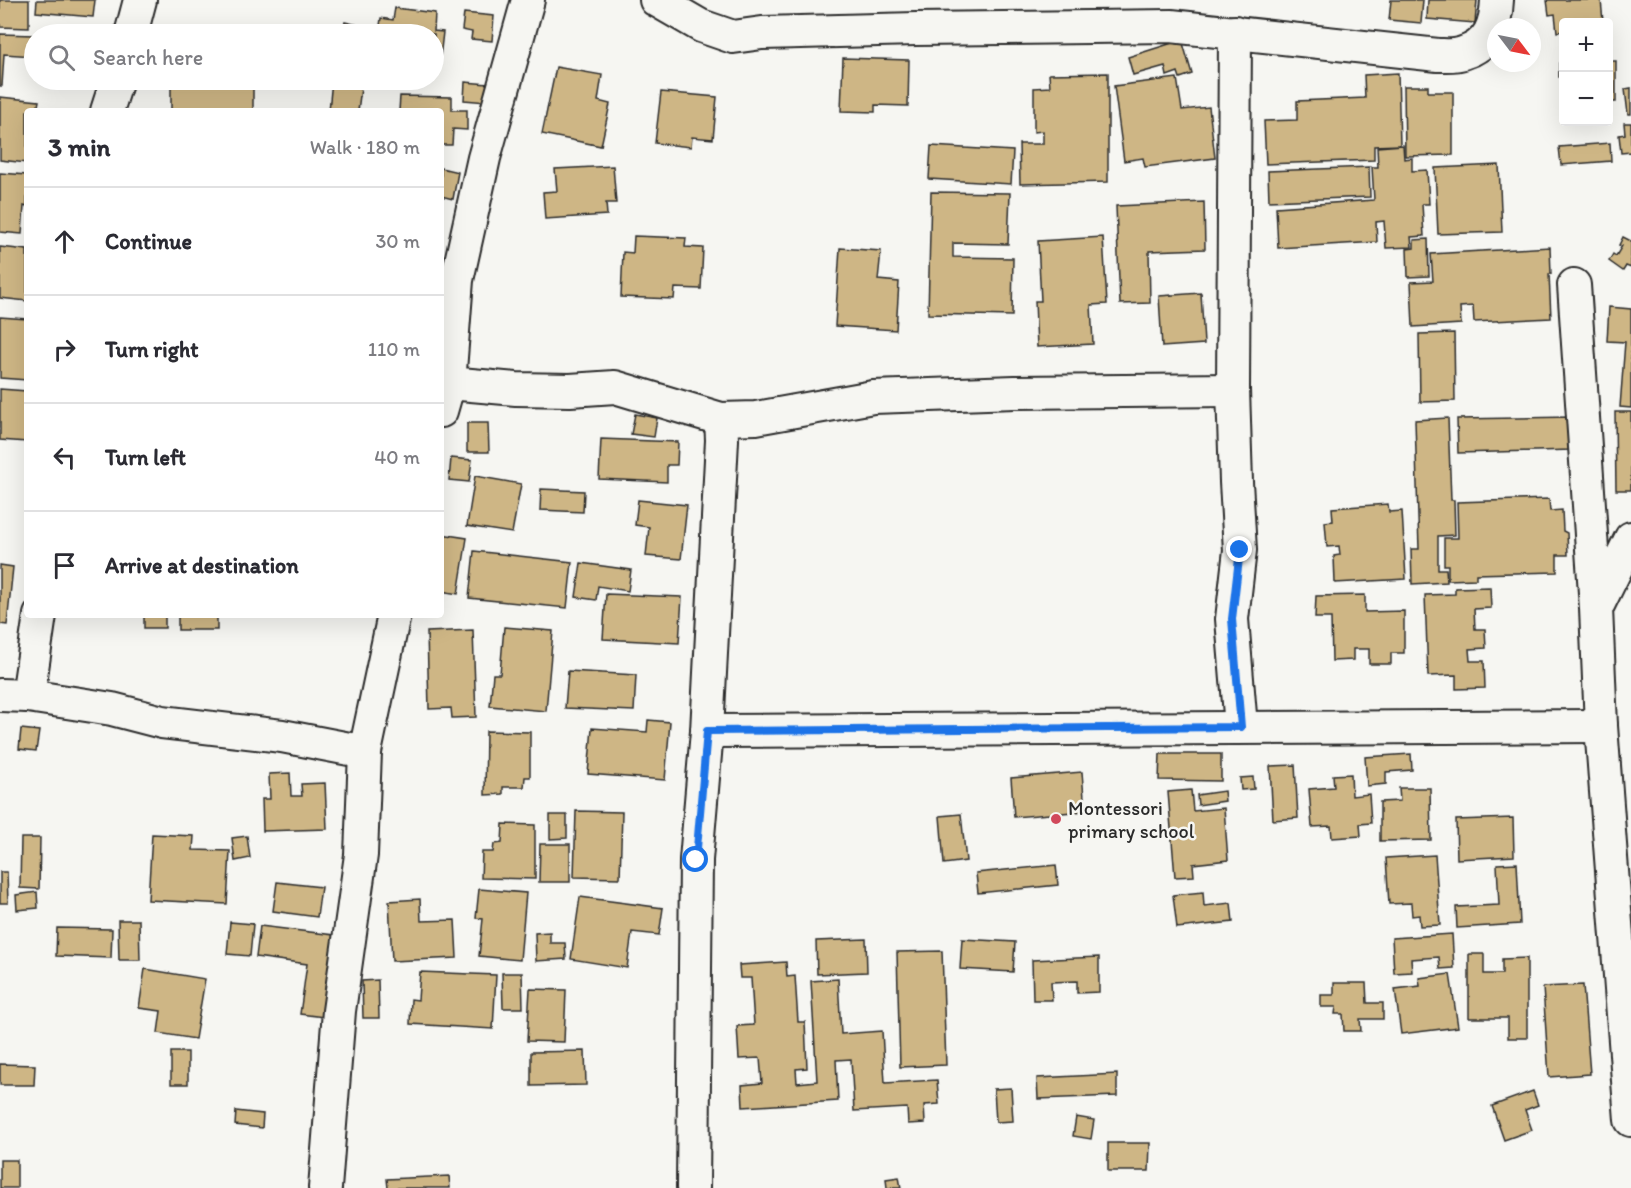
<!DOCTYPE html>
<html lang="en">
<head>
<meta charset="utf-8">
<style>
	body { margin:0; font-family:Itim,sans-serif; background:#f2f2f3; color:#2b2b33 }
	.controls { position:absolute; right:18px; top:18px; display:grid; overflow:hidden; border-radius:6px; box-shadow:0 6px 24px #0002 }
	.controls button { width:54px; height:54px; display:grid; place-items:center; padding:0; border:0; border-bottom:2px solid #e1e1e2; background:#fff; color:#2b2b33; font:30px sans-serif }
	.compass { position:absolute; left:1487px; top:18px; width:54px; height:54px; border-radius:50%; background:#fff; box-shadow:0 6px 24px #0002; rotate:122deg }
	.stop { position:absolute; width:18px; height:18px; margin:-14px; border:4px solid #1a73e8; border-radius:50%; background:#fff }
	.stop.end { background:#1a73e8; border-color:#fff; box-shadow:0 2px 6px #0008 }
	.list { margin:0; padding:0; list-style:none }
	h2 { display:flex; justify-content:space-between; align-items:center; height:78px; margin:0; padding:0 24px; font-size:26px }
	h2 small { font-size:20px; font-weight:400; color:#7c7c81 }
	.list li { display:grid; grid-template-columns:39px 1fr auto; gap:18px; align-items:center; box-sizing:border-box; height:108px; padding:0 24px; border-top:2px solid #e1e1e2 }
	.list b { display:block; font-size:22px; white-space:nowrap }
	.list em { font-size:20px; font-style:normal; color:#7c7c81 }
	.icon { flex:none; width:33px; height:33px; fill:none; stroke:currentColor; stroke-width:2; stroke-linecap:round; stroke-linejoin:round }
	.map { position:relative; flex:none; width:1631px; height:1188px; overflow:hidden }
	.search { position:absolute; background:#fff; box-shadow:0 6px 24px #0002; left:24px; top:24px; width:420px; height:66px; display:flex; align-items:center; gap:15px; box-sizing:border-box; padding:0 21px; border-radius:33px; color:#7c7c81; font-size:22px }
	.panel { position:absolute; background:#fff; box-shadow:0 6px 24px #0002; left:24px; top:108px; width:420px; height:510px; border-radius:6px }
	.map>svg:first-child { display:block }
	.building { fill:#ceb685; stroke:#2b2b2b; stroke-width:1.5 }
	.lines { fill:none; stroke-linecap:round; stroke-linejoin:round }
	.street-casing { stroke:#2b2b2b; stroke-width:36 }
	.street { stroke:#f6f6f2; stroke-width:32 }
	.route { stroke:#1a73e8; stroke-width:8 }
	.poi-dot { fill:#d1495b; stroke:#f6f6f2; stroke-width:2 }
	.labels { text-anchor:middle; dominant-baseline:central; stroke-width:5; stroke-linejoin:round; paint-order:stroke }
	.poi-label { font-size:20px; fill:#2b2b2b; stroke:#f6f6f2; text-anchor:start }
</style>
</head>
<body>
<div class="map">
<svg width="1631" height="1188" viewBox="0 0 1631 1188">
	<rect width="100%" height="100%" fill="#f6f6f2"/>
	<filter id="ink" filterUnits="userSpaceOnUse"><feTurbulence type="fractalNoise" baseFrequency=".0167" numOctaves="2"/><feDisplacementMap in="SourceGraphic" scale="12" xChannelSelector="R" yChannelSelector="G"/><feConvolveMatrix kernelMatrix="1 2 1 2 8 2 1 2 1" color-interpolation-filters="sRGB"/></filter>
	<g filter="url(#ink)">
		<!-- building -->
		<g class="building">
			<path d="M0,0H29V28L0,27Z"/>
			<path d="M37,0H95L93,17L36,12Z"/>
			<path d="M1391,0H1423L1421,23L1389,20Z"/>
			<path d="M1428,0H1477L1475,23L1427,19Z"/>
			<path d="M1547,0H1601L1603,22H1564V31L1557,32L1555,14L1549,15Z"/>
			<path d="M395,8L435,13L434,31L443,32L439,67H434V34H379L381,18L393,20Z"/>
			<path d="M464,13L494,16L492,41L471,39L472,32L462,30Z"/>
			<path d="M345,22L363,26L361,34H342Z"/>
			<path d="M0,34L34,35V56L4,54L2,86H0Z"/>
			<path d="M1182,40L1192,74L1180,78L1178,72L1167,76L1165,66L1133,75L1128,57Z"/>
			<path d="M843,58L909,60L908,106L875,105V112L841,111Z"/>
			<rect x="1608" y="61" width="8" height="41"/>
			<rect x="1559" y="63" width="5" height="14"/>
			<path d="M556,67L602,75L598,101L610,104L601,146L542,134Z"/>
			<path d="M1108,73V182L1020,184L1019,144H1043V131L1034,132V88L1050,87L1049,74Z"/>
			<path d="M1398,73L1400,145L1374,146V160L1266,164L1264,121L1297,120V101L1365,98L1364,75Z"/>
			<path d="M1177,78L1182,110L1209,107L1215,158L1145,167L1143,158L1124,161L1114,86Z"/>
			<rect x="171" y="80" width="82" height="31"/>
			<path d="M332,80H362L358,111H329Z"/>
			<path d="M465,82L488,84L487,102L464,100Z"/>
			<path d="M1404,86H1428V92H1453V155L1405,156Z"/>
			<path d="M1631,88V114H1628L1625,89Z"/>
			<path d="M661,92L717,97L713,139L692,137L691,147L655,143Z"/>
			<path d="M400,96L452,97V110H467V130L453,129L452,145H441V111H388H399Z"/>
			<path d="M0,97L39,101L37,111H27V163L0,160Z"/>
			<path d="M1624,123H1631V152L1621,153L1619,135L1625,134Z"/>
			<path d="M1610,143L1611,161L1561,165L1559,147Z"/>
			<path d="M1403,145L1404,159L1412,158V171L1427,170L1429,204H1422L1424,236L1411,237L1412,247L1386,248L1384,221L1376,222L1377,242L1278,248L1276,207L1374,200L1372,167H1378L1377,147Z"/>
			<path d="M931,146L1013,151L1011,184L929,179Z"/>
			<path d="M1499,165L1502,232L1438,234L1435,168Z"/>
			<path d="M613,166L616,203H606L607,215L545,219L543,192L557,191L555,169Z"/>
			<path d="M1369,167L1370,197L1269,201L1268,171Z"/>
			<path d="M441,168L458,172L453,199L441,196Z"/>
			<path d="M0,173L27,175V207L24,206L22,234L0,232Z"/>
			<path d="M931,192L1010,193L1008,244L953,243V257L1013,258L1012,316L928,314Z"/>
			<path d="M1204,202L1205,249L1149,251L1150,303L1120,304L1116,206Z"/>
			<path d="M634,236L686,238L685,247L703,248L701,289L675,288L674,299L621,297L623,252L633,253Z"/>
			<path d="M1103,237L1107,304L1091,305L1093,344L1037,347L1035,301H1041L1038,241Z"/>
			<path d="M1623,237L1631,241V268L1626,266L1623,271L1609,261L1613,254L1616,256L1622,246L1619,245Z"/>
			<path d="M1428,239L1429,276L1408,277L1407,249L1414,248V240Z"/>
			<path d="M0,247L27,250V301L0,298Z"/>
			<path d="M1550,247L1551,274H1549L1551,318L1474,322L1473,306L1460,307L1461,324L1413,327L1411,282L1433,281L1431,254Z"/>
			<path d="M840,248L881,251L878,280L899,282L896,330L835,326Z"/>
			<path d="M1201,293L1204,344L1162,347L1159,296Z"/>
			<path d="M1609,307L1631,309V408L1620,407L1625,342L1607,341Z"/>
			<path d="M0,317L27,319V380L0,378Z"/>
			<path d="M1454,333L1455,401L1420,402L1419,334Z"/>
			<path d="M0,389L27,391V442L0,440Z"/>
			<path d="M1615,412H1631V490H1616Z"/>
			<path d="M635,414L657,418L654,437L631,434Z"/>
			<path d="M1571,417L1572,450L1458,453L1457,419Z"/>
			<path d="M1448,418L1451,500H1454L1455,535L1438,536V569H1446L1447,582L1412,584L1411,549H1419L1415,420Z"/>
			<path d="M467,423H488L489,452H467Z"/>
			<path d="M601,439L678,442L677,465H667V482L599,479Z"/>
			<path d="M451,458L472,460L469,482L449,480Z"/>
			<path d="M475,476L521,484L512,533L467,526Z"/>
			<path d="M541,489L584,491L583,512L540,510Z"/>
			<path d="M1549,499L1550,511L1562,510L1563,531L1567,533L1568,555H1557V572L1476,574V579L1448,580V565H1444V538H1458L1457,502Z"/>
			<path d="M638,500L687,505L681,559L646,556L649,527L635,525Z"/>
			<path d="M1388,504L1389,512L1402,511L1406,579L1335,583L1334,556L1340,555L1339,546L1327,547L1325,522L1333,521L1332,508Z"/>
			<path d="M441,534L467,538L458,594L441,591Z"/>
			<path d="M474,551L572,562L567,608L469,598Z"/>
			<path d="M581,563L631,570L628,591L598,586L596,600L576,597Z"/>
			<path d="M0,565L13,567L7,625L0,624Z"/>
			<path d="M1490,587L1491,608L1474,609L1475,629H1485L1486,648L1469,649L1470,661H1484L1485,688L1456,689V675L1428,676L1425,595L1455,594V588Z"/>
			<path d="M606,594L682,597L679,643L603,639Z"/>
			<path d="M1365,595V612L1404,611V653H1391V664H1369V649H1353V660L1332,661L1331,618H1315L1316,596Z"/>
			<rect x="144" y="615" width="21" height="13"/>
			<path d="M178,615H242L217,616V630H178Z"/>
			<path d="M504,627L553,631L546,711L490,706L493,674H500Z"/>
			<path d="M473,630L476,717L452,718L451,708L429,709L427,632Z"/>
			<path d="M568,671L636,675L634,711L565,708Z"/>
			<path d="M648,720L670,722L665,780L588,774L592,728L647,732Z"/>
			<path d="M21,729L39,731L36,751L19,749Z"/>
			<path d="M486,731L530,732V777H525L524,787H503V794L485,795Z"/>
			<path d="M1160,754H1221V781L1159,780Z"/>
			<path d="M1411,754L1412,770L1386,772V784L1367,786L1365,757Z"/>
			<path d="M1295,765L1298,818L1273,820L1270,766Z"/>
			<path d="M1082,772L1085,811L1014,817L1011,778Z"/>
			<path d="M290,773L291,796H302L301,784L325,783L327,829L263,831L262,799H270L269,774Z"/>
			<path d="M1351,774L1352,796L1369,794L1371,823L1360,824L1361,836L1332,838L1331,826L1312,827L1309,789L1334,787L1333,775Z"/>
			<path d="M1253,777L1254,789L1241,790L1240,778Z"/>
			<path d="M1399,788H1430L1431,840L1380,841V802L1400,801Z"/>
			<path d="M1191,790L1193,811L1224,808L1228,860L1193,864L1194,876L1175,877L1168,792Z"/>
			<path d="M1224,791L1225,801L1198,805L1197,795Z"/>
			<path d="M576,811L622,812L620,878L574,877Z"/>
			<path d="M961,814L966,861L944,864L940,816Z"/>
			<path d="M550,815H567V838L550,839Z"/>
			<path d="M1513,818L1514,856L1457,859L1456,820Z"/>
			<path d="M503,824L535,825V879L481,878L482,852H493L494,844L502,843Z"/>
			<path d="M152,834L194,836L193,850L230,851L227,904L148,900Z"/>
			<path d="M247,836L250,858L235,861L232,838Z"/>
			<path d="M21,838H40L39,889L20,888Z"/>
			<path d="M540,844H570V882H539Z"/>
			<path d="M1435,855L1440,925L1420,926L1419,915L1412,916L1411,903L1389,904L1386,858Z"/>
			<path d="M1517,863L1520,924L1457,928L1456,907L1499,905L1497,864Z"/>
			<path d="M1056,865L1058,885L978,893L976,873Z"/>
			<path d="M0,872H7L8,903H0Z"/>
			<path d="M277,882L321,887L317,917L273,911Z"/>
			<path d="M479,889L526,893L520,960L479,956L483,919L476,918Z"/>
			<path d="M37,892L38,908L17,910L16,895Z"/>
			<path d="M1203,892L1204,906L1231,903L1233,922L1177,928L1173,895Z"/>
			<path d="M580,897L663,908L659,935L632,932L627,968L571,959Z"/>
			<path d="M420,899L421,921L455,920L457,958L392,961L389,901Z"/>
			<path d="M118,920H139L140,960H119Z"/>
			<path d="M230,922L253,924L250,956L227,954Z"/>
			<path d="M260,926L334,935L324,1017L300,1014L307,964L256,957Z"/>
			<path d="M57,928L112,929L111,958L56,956Z"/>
			<path d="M550,932V943H565L566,959L536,961L535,933Z"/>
			<path d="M1452,934L1454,968L1440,969L1439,957L1411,959L1412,972L1394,973L1392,938Z"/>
			<path d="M866,939L867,972L817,974L816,941Z"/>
			<path d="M962,939L1015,942L1013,972L960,969Z"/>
			<path d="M942,951L946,1065L900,1067L897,952Z"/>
			<path d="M1469,954H1484V974H1502V959L1527,958V1038H1508V1018H1469Z"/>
			<path d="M1099,957V992L1077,993V981L1051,982L1052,1000H1033L1032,960Z"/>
			<path d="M786,962L787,977L795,976L798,1022H805L807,1068L796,1069L797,1083L817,1081L811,981L838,979L841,1034L882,1031L885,1083L937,1080L939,1104L924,1105L925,1123L908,1124L907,1108L854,1111L851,1059L836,1060L838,1101L743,1107L742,1085L762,1083L760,1058L739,1059L737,1026L754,1025L751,978H740L739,965Z"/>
			<path d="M145,969L205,979L195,1039L158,1033L161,1011L139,1008Z"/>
			<path d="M420,972L496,975L493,1029L410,1024L411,999L418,1000Z"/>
			<path d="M502,973H522L523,1008H503Z"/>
			<path d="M1450,974L1458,1027L1401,1034L1395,989L1420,986L1419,978Z"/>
			<path d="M378,980L379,1018H363L362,981Z"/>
			<path d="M1334,983H1366L1367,1003H1383V1019H1360L1361,1031H1344L1343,1014H1335L1336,1007H1321V995H1334Z"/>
			<path d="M1583,985L1590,1074L1549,1077L1543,987Z"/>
			<path d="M530,989L566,990L564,1042L527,1041Z"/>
			<path d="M585,1051L586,1085L531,1086V1052Z"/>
			<rect x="171" y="1052" width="17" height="32"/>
			<path d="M0,1064L35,1065L34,1085H0Z"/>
			<path d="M1117,1074V1096L1038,1099L1037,1078Z"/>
			<path d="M1011,1088L1013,1121L996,1122L994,1089Z"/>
			<path d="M1533,1091L1538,1105L1525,1110L1532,1130L1504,1140L1492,1106Z"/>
			<path d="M236,1111L263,1114L262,1128L235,1125Z"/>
			<path d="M1076,1117L1094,1120L1091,1139L1073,1136Z"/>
			<path d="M1108,1143H1150L1149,1171H1108Z"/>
			<rect x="0" y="1160" width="17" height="28"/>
			<path d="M449,1176L450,1188H388L387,1179Z"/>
			<path d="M899,1177L901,1188H887L886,1179Z"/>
		</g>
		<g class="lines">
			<defs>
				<g id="street">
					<path d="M656,0L701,26L733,37L762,33L916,29L1171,26L1438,55C1446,55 1456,56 1463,53C1489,45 1496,25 1497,0"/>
					<path d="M1235,32L1233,390L1236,482L1240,550L1232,619L1241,727"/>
					<path d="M131,34L140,0"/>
					<path d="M107,111L117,80"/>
					<path d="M1574,285L1596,608L1601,726L1631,1120"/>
					<path d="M449,383L516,389L570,390L615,387L721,419L756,418L873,397L1015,392L1233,390"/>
					<path d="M441,411L449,383L457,280L484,158L528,0"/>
					<path d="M1597,607L1631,538"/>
					<path d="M0,695L28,696L112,709L162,722L282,736L365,752"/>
					<path d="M28,696L40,615"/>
					<path d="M707,731L1601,726"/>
					<path d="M325,1188L339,1011L361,855L365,752L394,615"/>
					<path d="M693,1188L696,860L707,731L722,440L721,419"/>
				</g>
			</defs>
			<!-- street casing -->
			<use href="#street" class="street-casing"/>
			<!-- street -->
			<use href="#street" class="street"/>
		</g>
	</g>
	<g class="lines" filter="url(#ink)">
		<!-- route -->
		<path class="route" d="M696,860L707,731L1241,727L1232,619L1240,550"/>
	</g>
	<!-- markers -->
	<circle class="poi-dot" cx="1056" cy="819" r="6"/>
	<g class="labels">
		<!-- poi labels -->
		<g class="poi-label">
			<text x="1068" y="808">Montessori<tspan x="1068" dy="23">primary school</tspan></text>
		</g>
	</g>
</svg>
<div class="controls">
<button>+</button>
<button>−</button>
</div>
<svg class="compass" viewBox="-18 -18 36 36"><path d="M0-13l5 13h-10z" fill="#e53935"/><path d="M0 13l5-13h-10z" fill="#7c7c81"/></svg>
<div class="stop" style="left:696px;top:860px"></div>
<div class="stop end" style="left:1240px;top:550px"></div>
<div class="search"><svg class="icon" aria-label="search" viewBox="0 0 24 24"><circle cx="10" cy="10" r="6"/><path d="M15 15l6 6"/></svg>Search here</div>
<section class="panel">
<h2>3 min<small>Walk · 180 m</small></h2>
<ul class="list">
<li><svg class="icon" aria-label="ahead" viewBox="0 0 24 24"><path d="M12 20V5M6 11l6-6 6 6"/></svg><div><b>Continue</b></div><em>30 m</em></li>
<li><svg class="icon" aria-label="right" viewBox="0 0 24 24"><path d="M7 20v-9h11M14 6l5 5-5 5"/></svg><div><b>Turn right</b></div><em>110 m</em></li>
<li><svg class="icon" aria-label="left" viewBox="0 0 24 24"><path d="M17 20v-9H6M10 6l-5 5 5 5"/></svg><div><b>Turn left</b></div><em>40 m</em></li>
<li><svg class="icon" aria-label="arrive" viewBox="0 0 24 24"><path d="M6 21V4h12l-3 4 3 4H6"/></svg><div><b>Arrive at destination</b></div></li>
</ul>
</section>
</div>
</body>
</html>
